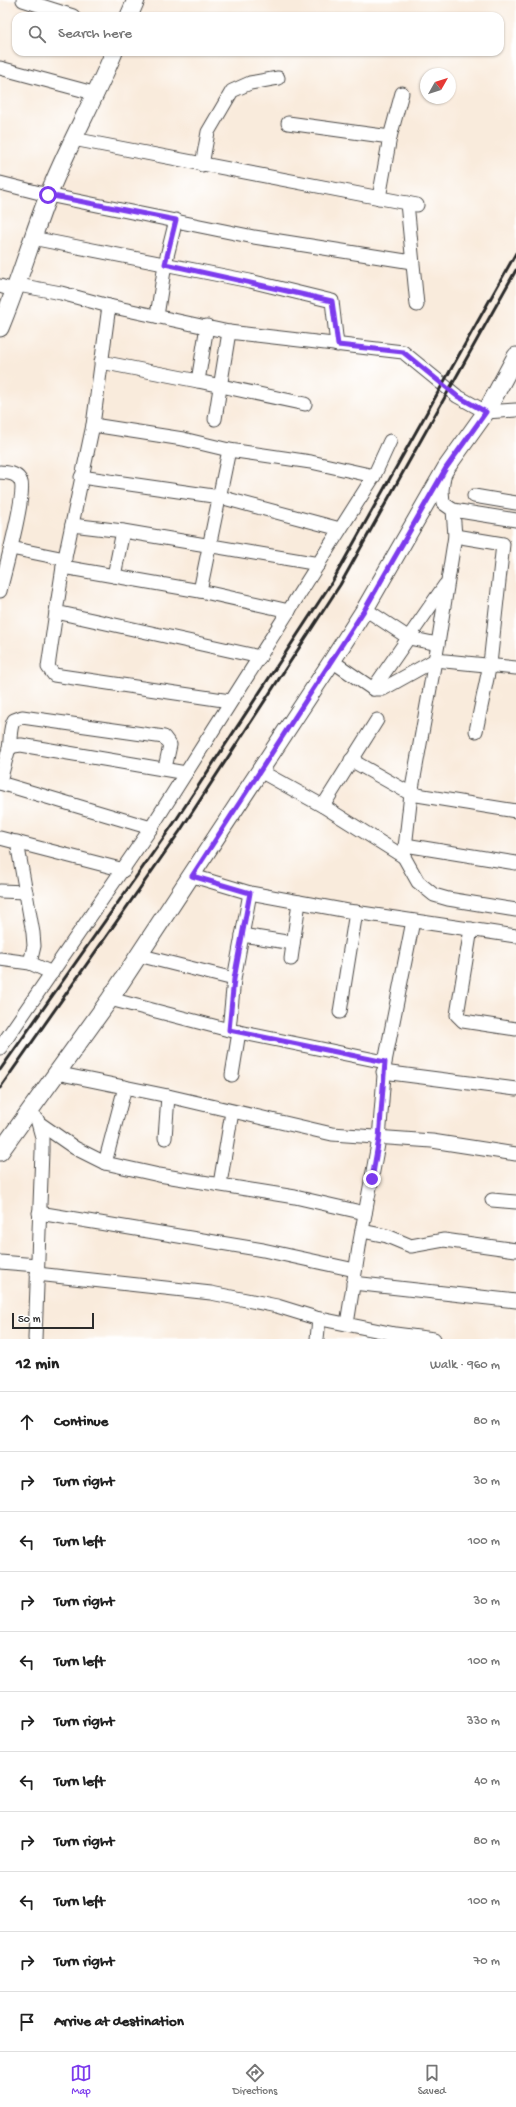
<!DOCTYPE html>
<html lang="en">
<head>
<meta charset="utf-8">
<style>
	body { margin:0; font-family:"Gochi Hand",sans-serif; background:#f2f2f2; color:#222 }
	.compass { position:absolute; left:420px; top:68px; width:36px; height:36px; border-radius:50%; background:#fff; box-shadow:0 1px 3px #0004; rotate:51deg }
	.scale { position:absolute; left:12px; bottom:10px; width:82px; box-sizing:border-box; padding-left:4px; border:2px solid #2b2b2b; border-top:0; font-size:11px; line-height:14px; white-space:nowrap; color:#2b2b2b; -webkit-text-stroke:3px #fff; paint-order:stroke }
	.stop { position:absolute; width:12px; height:12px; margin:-9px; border:3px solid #7c3aed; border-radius:50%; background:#fff }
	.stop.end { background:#7c3aed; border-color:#fff; box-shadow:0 1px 4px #0008 }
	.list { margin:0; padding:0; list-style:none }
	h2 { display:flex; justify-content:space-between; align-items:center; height:52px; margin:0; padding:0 16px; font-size:17px }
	h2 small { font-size:13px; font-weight:400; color:#767676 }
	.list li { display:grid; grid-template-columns:26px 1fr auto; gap:12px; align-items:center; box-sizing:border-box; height:60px; padding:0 16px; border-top:1px solid #e0e0e0 }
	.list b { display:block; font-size:15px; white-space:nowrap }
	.list em { font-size:13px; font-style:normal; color:#767676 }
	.icon { flex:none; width:22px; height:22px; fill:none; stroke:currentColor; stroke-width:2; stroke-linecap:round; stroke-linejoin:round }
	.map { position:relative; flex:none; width:516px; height:1339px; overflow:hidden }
	.search { position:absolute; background:#fff; box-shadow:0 1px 3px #0004; left:12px; right:12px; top:12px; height:44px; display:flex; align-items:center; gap:10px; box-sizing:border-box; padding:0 14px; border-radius:12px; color:#767676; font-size:15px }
	.sheet { height:712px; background:#fff }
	nav { display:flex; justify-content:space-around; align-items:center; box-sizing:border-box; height:56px; border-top:1px solid #e0e0e0; background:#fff; font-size:11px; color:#767676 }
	nav a { display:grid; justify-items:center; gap:2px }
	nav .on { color:#7c3aed }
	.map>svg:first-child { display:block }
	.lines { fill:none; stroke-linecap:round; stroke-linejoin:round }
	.minor-casing { stroke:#4a4846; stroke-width:15 }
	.tertiary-casing { stroke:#4a4846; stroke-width:19 }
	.minor { stroke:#fff; stroke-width:13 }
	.tertiary { stroke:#fff; stroke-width:17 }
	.rail { stroke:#2b2b2b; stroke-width:3 }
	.route { stroke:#7c3aed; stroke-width:5 }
</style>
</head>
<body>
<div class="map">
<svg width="516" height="1339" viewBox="0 0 516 1339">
	<rect width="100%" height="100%" fill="#fff"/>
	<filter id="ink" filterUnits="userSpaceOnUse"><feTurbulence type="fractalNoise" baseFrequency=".025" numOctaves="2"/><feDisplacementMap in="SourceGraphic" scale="8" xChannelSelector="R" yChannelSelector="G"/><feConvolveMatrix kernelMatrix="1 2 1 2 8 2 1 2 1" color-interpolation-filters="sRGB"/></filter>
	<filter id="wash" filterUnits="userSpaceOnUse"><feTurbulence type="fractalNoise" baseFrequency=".012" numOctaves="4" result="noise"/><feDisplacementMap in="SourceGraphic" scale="16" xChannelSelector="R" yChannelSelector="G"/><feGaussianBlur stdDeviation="0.9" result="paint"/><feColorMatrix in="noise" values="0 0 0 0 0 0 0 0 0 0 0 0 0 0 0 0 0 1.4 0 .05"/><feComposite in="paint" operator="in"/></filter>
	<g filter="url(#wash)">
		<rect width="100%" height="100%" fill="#f9ebdc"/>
	</g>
	<g filter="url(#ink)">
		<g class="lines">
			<defs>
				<g id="minor">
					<path d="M23,0L73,16"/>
					<path d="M0,68L97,94"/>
					<path d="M288,123L390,137"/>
					<path d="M73,139L417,205"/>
					<path d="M202,165L208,132L232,91L250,83L278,78"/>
					<path d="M0,183L48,195L254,237L412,262"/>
					<path d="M379,198L390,137L402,93"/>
					<path d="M407,203L417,305"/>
					<path d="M32,238L250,281L332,301L337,345"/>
					<path d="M18,285L61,293L109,306L229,332L403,352L457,396L486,412L516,410"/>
					<path d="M0,286L16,291"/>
					<path d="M109,306L93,425L63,567L56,612L260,657"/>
					<path d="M157,316L165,264L176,220"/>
					<path d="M207,326L198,381L305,404"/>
					<path d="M101,362L198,381"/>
					<path d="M215,419L229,332"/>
					<path d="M93,425L183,439L229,450L311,462L374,476"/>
					<path d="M0,472C8,473 18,473 21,482C26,494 4,574 0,591"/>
					<path d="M444,476L442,490L443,503L453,510L455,536L438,644L411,794L404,857L418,882L434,895L448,899L516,910"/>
					<path d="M81,477L220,497L340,529"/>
					<path d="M474,496L516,503"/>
					<path d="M453,510L516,520"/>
					<path d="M72,525L123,531L319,564"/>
					<path d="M455,536L503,544L490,664L476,731"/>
					<path d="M11,548L65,559"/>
					<path d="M63,567L200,591L289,611"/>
					<path d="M114,576L123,531"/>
					<path d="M200,591L229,450"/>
					<path d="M365,609L409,638L438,644"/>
					<path d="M56,612L48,667L54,675L230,701"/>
					<path d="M332,661L373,689H383L435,660L516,668"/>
					<path d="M373,689L445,585"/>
					<path d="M9,749L14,746L21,745L186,773"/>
					<path d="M351,760L411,794L516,811"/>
					<path d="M260,771L323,806L404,857"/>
					<path d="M0,783C2,771 6,760 9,748C11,739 9,728 14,720L22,717L164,737L170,745L165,768"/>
					<path d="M0,783L151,828"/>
					<path d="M323,806L377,720"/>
					<path d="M0,838L124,870"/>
					<path d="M17,842L33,933L34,946L30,963"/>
					<path d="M405,845L516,863"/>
					<path d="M193,876L250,893L348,911L516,936"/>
					<path d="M0,891L26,892"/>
					<path d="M471,929L457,1015L463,1021L516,1029"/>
					<path d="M242,935L293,943"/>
					<path d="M138,955L234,979"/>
					<path d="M0,959L30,963L52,973"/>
					<path d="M291,959L299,902"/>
					<path d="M110,999L229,1030L385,1062"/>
					<path d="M340,1012L356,912"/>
					<path d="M229,1030L234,979L250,893"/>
					<path d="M0,1048L151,828L374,476L390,441"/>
					<path d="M383,1072L516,1089"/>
					<path d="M56,1073L168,1096L332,1134L432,1141L516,1154"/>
					<path d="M232,1075L239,1032"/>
					<path d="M39,1123L75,1148L105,1163L159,1175L295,1197L365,1213"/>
					<path d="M165,1138L168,1096"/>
					<path d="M105,1163L125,1087"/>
					<path d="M220,1184L232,1112"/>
					<path d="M492,1200L516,1202"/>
					<path d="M39,1213L263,1250L355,1270"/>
					<path d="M362,1231L387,1236L411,1246L444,1240L516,1250"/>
					<path d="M0,1262L37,1265"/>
					<path d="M37,1274L211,1293L277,1306L316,1318L395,1334L434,1339"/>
					<path d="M353,1283L516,1301"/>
					<path d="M347,1324L360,1241L379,1139L385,1062L413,921"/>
					<path d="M35,1339L42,1151V1137L37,1119"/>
					<path d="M317,1339L319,1319"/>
				</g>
				<g id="tertiary">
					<path d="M129,16L136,0"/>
					<path d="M0,328C18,285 31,240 48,196C67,147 94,101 114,52"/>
					<path d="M0,1152L110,999L332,661L365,609L446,468L486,412L516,356"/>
				</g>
			</defs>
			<!-- minor casing -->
			<use href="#minor" class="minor-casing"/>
			<!-- tertiary casing -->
			<use href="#tertiary" class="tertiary-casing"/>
			<!-- minor -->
			<use href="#minor" class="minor"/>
			<!-- tertiary -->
			<use href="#tertiary" class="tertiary"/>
			<!-- rail -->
			<g class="rail">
				<path d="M0,1070L174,823L332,582L516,253"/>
				<path d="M0,1088L180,831L340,585L516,270"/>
			</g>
		</g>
	</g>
	<g class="lines" filter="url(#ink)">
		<!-- route -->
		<path class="route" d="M48,195L176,220L165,264L332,301L338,345L403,352L457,396L486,412L446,468L365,609L192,876L250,893L234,979L229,1030L385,1062L379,1139L372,1179"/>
	</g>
</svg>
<svg class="compass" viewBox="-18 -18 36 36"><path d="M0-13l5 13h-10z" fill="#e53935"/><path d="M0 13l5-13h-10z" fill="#767676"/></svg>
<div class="scale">50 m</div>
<div class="stop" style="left:48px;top:195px"></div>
<div class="stop end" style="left:372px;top:1179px"></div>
<div class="search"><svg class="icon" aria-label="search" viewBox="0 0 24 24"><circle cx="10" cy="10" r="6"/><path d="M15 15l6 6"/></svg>Search here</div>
</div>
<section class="sheet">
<h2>12 min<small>Walk · 960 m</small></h2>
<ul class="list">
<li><svg class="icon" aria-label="ahead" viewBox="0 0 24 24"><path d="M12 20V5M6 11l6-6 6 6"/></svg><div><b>Continue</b></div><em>80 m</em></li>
<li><svg class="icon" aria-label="right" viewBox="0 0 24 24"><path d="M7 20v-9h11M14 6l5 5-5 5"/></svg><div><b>Turn right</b></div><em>30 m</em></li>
<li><svg class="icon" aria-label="left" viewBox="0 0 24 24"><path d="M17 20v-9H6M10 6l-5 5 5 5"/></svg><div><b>Turn left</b></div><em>100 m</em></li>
<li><svg class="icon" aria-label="right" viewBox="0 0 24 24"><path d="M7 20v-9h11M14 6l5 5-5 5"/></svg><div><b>Turn right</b></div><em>30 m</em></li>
<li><svg class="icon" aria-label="left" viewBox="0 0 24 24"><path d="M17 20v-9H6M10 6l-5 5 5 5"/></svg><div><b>Turn left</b></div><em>100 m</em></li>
<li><svg class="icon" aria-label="right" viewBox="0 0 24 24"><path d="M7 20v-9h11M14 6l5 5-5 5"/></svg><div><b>Turn right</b></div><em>330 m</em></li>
<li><svg class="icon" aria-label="left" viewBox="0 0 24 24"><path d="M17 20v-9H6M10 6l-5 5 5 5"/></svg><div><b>Turn left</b></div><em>40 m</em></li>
<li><svg class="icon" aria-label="right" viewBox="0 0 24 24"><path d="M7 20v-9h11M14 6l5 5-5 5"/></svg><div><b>Turn right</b></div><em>80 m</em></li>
<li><svg class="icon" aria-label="left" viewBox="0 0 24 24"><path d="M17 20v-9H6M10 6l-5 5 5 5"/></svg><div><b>Turn left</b></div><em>100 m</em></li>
<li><svg class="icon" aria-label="right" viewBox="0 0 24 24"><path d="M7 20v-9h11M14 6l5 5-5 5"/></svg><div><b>Turn right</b></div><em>70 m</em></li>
<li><svg class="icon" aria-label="arrive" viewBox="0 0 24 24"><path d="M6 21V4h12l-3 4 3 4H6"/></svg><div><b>Arrive at destination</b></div></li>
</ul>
</section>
<nav>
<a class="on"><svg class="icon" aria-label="map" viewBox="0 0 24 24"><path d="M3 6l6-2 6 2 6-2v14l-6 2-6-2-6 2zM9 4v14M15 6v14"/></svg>Map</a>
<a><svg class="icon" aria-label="directions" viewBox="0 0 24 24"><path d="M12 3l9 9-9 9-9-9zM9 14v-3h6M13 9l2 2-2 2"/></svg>Directions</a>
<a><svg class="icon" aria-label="saved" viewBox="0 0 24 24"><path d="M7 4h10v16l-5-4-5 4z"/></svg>Saved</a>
</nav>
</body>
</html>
